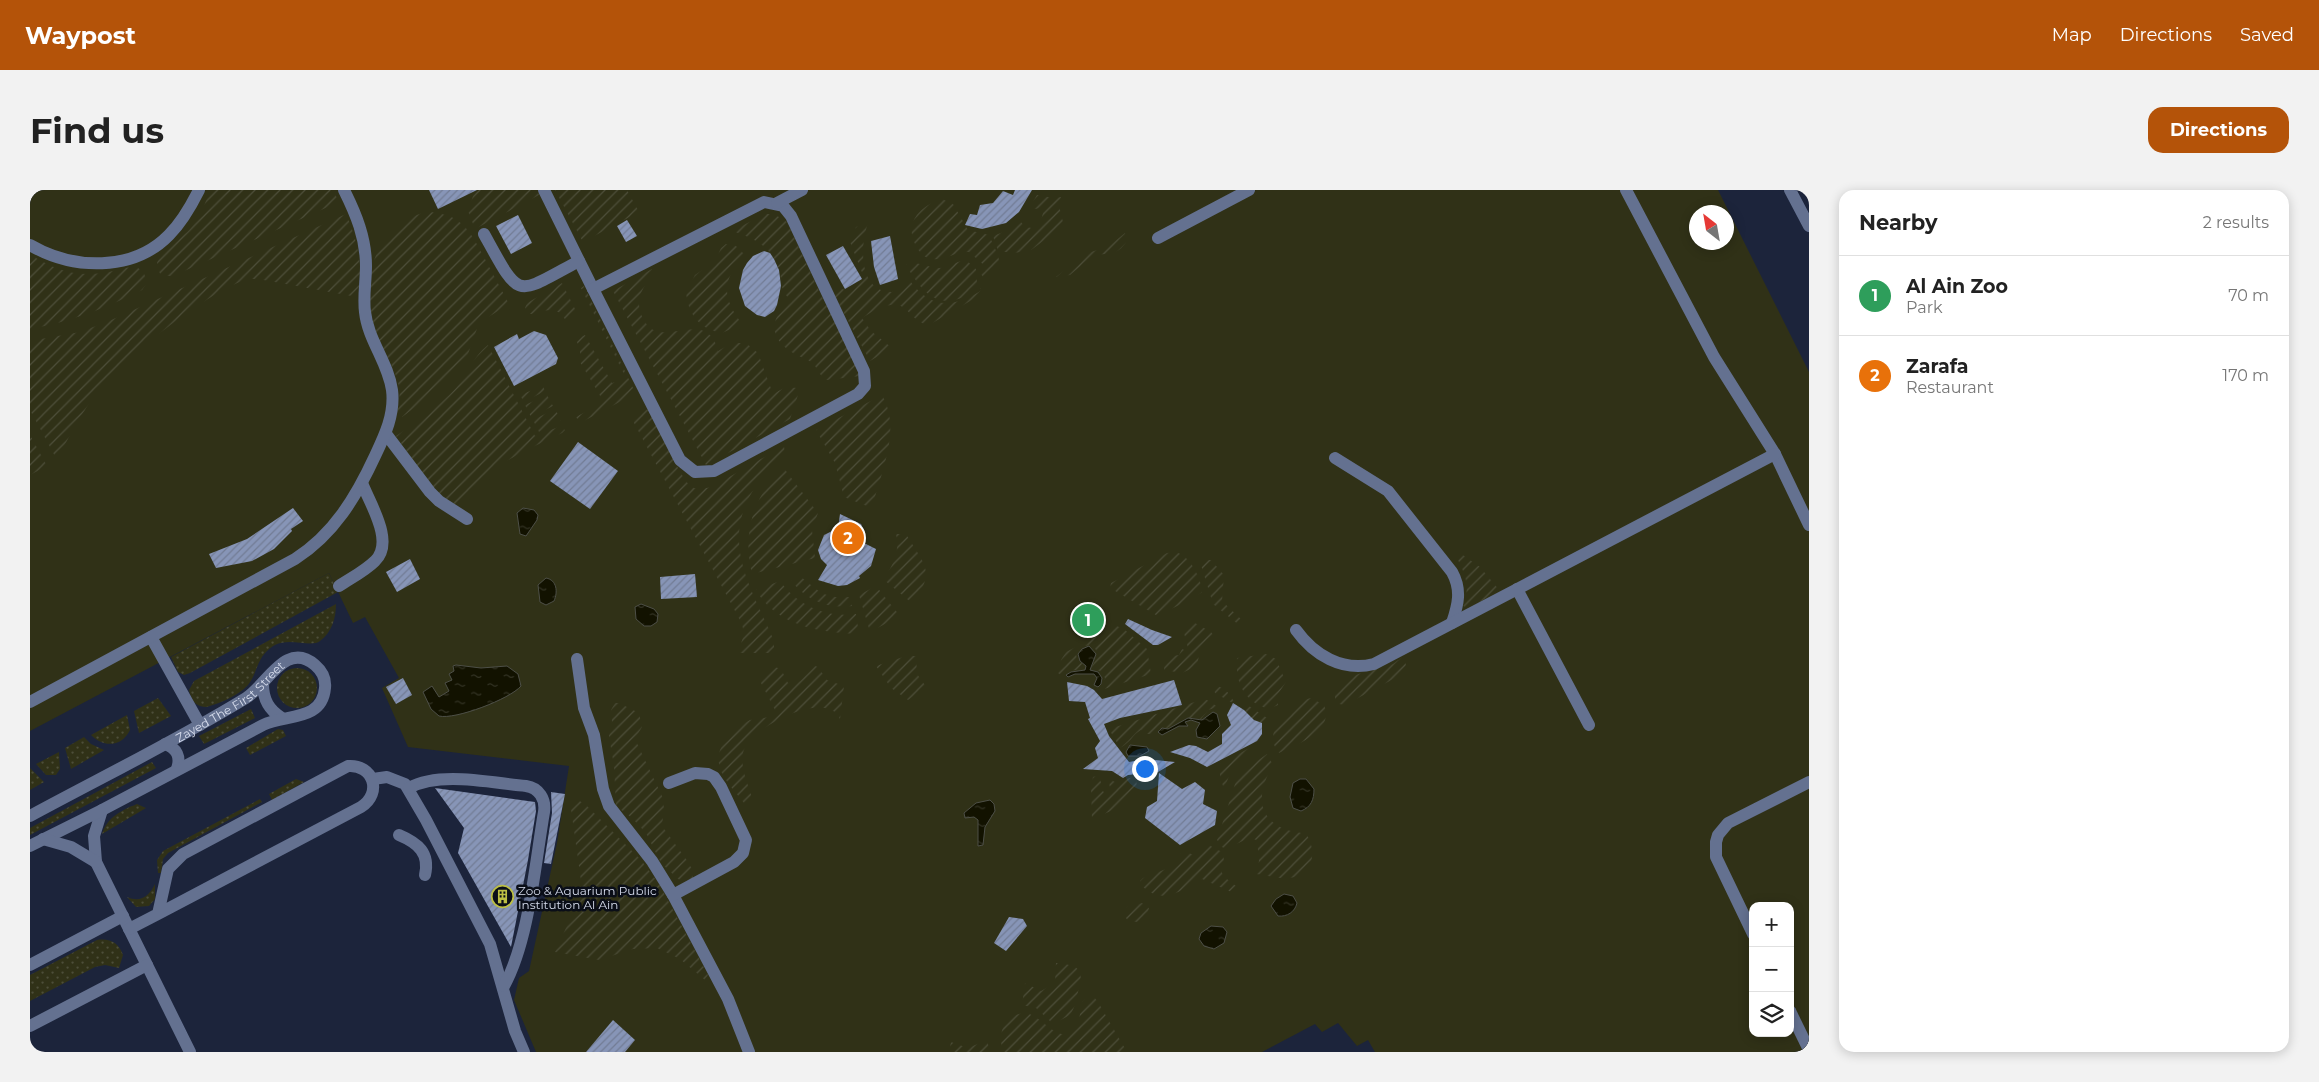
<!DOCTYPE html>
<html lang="en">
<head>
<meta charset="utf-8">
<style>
	body { margin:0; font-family:Montserrat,sans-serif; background:#f2f2f2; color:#222 }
	.controls { position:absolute; right:15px; bottom:15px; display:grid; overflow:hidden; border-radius:10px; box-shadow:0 2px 12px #0003 }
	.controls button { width:45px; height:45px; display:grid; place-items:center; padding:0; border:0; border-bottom:1px solid #e0e0e0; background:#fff; color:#222; font:25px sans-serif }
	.compass { position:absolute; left:1659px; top:15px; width:45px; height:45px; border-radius:50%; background:#fff; box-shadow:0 2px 12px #0003; rotate:329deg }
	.you { position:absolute; left:1114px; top:578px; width:18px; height:18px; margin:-12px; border:4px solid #fff; border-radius:50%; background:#1a73e8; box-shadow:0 0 0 8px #1a73e833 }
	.badge { display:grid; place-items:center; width:32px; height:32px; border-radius:50%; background:#b45309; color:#fff; font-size:16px; font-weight:700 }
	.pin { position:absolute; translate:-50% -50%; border:2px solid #fff; box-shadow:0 1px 5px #0006 }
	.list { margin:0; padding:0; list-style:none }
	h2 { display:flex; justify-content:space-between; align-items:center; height:65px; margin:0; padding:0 20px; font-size:21px }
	h2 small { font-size:16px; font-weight:400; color:#767676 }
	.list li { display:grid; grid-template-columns:32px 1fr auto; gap:15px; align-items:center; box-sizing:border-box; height:80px; padding:0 20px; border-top:1px solid #e0e0e0 }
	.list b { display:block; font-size:19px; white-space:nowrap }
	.list p { margin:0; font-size:16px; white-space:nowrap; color:#767676 }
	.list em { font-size:16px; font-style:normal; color:#767676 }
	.icon { flex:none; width:28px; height:28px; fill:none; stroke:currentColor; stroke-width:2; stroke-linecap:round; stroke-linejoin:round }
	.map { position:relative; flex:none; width:1779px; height:862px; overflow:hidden; border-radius:15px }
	header { display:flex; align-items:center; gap:30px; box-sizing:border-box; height:70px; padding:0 25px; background:#b45309; color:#fff }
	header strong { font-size:24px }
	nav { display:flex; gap:28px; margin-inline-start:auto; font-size:18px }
	.intro { display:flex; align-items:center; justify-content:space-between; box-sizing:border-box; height:120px; padding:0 30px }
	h1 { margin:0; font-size:35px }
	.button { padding:12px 22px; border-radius:15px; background:#b45309; color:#fff; font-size:18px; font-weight:700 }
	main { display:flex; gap:30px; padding:0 30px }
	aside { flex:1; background:#fff; border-radius:15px; box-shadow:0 2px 12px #0003 }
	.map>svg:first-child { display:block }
	.grass { fill:url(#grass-dots) }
	.park { fill:#303117; fill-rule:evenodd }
	.garden { fill:url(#garden-furrows) }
	.water { fill:url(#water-ripples); stroke:#4d4f47 }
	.building { fill:url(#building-hatch) }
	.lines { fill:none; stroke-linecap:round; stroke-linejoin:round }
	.minor { stroke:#647190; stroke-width:12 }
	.labels { text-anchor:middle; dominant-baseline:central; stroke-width:5; stroke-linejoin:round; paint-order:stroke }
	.street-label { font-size:12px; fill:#d6dcec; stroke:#0a0e18 }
	.poi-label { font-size:12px; fill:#d6dcec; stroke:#0a0e18; text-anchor:start }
</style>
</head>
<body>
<header>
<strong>Waypost</strong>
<nav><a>Map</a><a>Directions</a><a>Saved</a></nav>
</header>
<div class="intro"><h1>Find us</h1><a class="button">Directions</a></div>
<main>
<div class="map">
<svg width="1779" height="862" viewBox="0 0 1779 862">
	<defs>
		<pattern id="grass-dots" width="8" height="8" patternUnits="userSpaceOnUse" patternTransform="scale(1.25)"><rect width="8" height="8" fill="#303117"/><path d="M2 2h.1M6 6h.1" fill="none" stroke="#4d4e39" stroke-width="1.8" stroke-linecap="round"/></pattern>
		<pattern id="garden-furrows" width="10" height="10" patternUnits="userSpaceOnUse" patternTransform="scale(1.25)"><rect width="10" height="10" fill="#303117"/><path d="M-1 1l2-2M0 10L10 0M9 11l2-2" fill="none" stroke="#4d4e39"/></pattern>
		<pattern id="water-ripples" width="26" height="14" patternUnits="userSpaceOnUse" patternTransform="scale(1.25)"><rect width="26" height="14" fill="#121200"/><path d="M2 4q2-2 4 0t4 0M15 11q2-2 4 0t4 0" fill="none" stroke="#343425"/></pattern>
		<pattern id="building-hatch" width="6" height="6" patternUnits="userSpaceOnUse" patternTransform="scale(1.25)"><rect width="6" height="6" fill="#8795b7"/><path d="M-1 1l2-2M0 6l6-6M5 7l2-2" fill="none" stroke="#727c95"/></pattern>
	</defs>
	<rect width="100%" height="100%" fill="#1c243b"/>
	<!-- grass -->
	<g class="grass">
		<path d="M299,383L308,402L160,483L154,485L148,482L141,467Z"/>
		<path d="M306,414C306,428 302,442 290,451C281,458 260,447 245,455C226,466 229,481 218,495C208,506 190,513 177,517C166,517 161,511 159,500L164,491Z"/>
		<circle cx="267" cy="498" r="20"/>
		<path d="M128,508L141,526L109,543L104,521Z"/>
		<path d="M221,519L225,528L174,554L169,546Z"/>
		<path d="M97,525L100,540C92,557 73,558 61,545Z"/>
		<path d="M248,539L253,540L256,546L220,565L216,558Z"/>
		<path d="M54,547L61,554L74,560L41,579L35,558Z"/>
		<path d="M29,562L30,579L26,585H16L6,574Z"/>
		<path d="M122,572L126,578L0,645V638Z"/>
		<path d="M0,578L14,592L0,600Z"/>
		<path d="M266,589L274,592L242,610L239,604Z"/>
		<path d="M230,609L232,612L138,663L133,669L131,683H128L127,670L133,661Z"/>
		<path d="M107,614L116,618L72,644C77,627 92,620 107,614Z"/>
		<path d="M125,694V709L119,716L106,717L97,707C111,713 119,706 125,694Z"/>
		<path d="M67,750C80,748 89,753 93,765L89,778L75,775L65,777L0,811V785Z"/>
	</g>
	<!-- park -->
	<path class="park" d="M0,0H1688L1779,182V862H1345L1338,850L1327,856L1308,833L1292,842L1285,834L1232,862H506L484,810L489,788L499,781L527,653L539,576L378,557L352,498L369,488L335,427L323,433L299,383L0,541ZM1666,22H1696V52H1666ZM1723,716H1760V843H1723Z"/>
	<!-- garden -->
	<g class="garden">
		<path d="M180,0H303L309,12L143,86H132C114,65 150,51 160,39C170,28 175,14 180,0Z"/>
		<path d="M448,0H507L509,5L445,39L438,21L443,6Z"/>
		<path d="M525,0H597L609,22L553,52Z"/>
		<path d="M1007,5L1023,8L1031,7L1029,16L1034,36L1001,60L984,63L968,61L963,46L981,39L991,32L995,37L1002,38L1011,30L1013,23L1011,18L998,20Z"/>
		<path d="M912,9L923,14L938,40L959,45C967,65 979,77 955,90L951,84L955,81V76L939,62C925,61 912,73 898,68C892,66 888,60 885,54C874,31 892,15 912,9Z"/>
		<path d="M396,22C432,23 440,41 455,69C463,84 471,99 479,114L449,133L437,167L414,196L372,227L367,222C378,184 350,166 342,133C331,86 346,35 396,22Z"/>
		<path d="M316,24C328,51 334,78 327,107L228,89C222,89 216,89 210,92C176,105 102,162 78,189C57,213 41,242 27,270L0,220V151L50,142L79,131Z"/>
		<path d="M735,24H744L757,32L791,105L830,179V186L797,190C788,186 788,177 781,172C775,168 767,166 760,161C737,146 741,124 762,111C751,102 752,96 750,83C744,58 725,48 702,41Z"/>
		<path d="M838,33C830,56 828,102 862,102L872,96L878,88C899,119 922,119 952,100L954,103L899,135C882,132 880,118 866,114L850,117L832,128L841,141L862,158L840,171L802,101L806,98L817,100L833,90V85L820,52L826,37Z"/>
		<path d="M1095,43L1098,49C1088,66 1081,63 1064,65L1040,85L1026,87L1055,64L1079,56Z"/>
		<path d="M696,54L706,56L715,65C692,90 691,106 712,134L692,143C669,139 658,124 656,102L665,85L685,71L691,58Z"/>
		<path d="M0,64C22,79 45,87 72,83C83,82 96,76 107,77L114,83L117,93L112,100C76,118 40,132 0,139Z"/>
		<path d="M936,70L946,79L947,93L951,98C913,122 897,111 876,75C888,70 897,78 909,78C918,78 926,71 936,70Z"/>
		<path d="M622,79L624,83C614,96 605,107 611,124C624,159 656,131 676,142C683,146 686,153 688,161L702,153H716L728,163L743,204L756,197L767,198L769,202L760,229L676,275L583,101Z"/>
		<path d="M532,93L548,125L536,131L531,123C512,116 510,125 498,124L495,118L497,113Z"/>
		<path d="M554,96L604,200L601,206L550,233L546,227L570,214L572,209L550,172V161L546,149L555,145L582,193L591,190L594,184L551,98Z"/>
		<path d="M458,155L505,246L531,236L535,240L532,243C509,254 484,265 463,280C451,290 442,311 428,316L406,303L366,246C387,232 408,217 426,198C438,184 443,166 458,155Z"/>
		<path d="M513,196L515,201L494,212L490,205Z"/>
		<path d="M517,205L523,216L501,227L495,215Z"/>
		<path d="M852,205C872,239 851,282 842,318L814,307L805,273L786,240Z"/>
		<path d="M612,218L621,221C628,236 651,291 662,297C670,301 678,298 685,295L754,256L755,265C746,278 732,286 724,299C689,354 723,400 744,451V458L739,463H708L714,444L712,434L604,233V223Z"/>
		<path d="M525,219L531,230L509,242L503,230Z"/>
		<path d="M0,245L17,276L0,285Z"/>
		<path d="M753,277L788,323L782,340L785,368L722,384C712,343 723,307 753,277Z"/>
		<path d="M866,344H876C895,376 906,380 883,414L853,389C864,375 870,361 866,344Z"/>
		<path d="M1145,362C1160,365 1171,388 1172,402C1170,405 1131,425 1126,425L1080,398L1081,393L1137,363Z"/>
		<path d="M1430,363L1450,377L1470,401L1436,419L1433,415C1441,397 1435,384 1427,368Z"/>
		<path d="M1174,370H1181L1194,385L1192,411L1213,431L1212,435H1209L1183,414L1171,375Z"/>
		<path d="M771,387C789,401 794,409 819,407L822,416C796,419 777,410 761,391Z"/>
		<path d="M750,391C768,416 796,428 826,424L829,444C791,443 746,436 726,400Z"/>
		<path d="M846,396L870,426L840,442L829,405Z"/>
		<path d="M1165,433L1181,442L1184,446L1170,460L1167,476L1152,483L1134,480L1135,467L1149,465L1152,459L1159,462L1154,443L1159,436Z"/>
		<path d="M1087,436L1095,440L1117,459L1121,484L1071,500L1075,488L1070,481L1061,479C1064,471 1071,466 1064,457C1056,453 1050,457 1046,463L1047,470L1054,475L1053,479L1039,481L1032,486L1028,483L1031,470L1036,462Z"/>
		<path d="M1236,464L1246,469L1256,492L1248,504V515L1239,519C1214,512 1205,493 1207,468Z"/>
		<path d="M876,466H886L887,484L897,498L878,510L861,498L846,476Z"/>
		<path d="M1373,467L1375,469L1376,477L1369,486L1315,515L1309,514L1305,510V499C1319,482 1345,481 1363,474C1366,472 1369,469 1373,467Z"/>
		<path d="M742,476L751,479L758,493L770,491L785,476L788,477L797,490L814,496L810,529C797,497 717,539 713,563C710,577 718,594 722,608L714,613C698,592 677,575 696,549C702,541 711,534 720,530C729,528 740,529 746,522L731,493L733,483Z"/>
		<path d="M1183,496C1195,495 1201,506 1206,515L1185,503Z"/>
		<path d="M1281,508L1294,515C1305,542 1267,554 1249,563C1230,542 1261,512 1281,508Z"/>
		<path d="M1171,510H1177L1188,517L1178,520L1171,529H1154L1126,544H1116L1111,540C1102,545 1101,552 1090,558L1079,539Z"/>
		<path d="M585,513H589L609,523L612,537L605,549L632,606L634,618L632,636L656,669L662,679L663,688L655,692L648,689L631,673L616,643L602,628L586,616L584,576L579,546L582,532L581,520Z"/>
		<path d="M1219,516L1240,530L1239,533C1228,537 1219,527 1212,519Z"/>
		<path d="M1223,556L1220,564L1201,581L1194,599L1190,587V574Z"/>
		<path d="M1237,564L1243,575C1231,596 1223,622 1250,637C1259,642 1268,641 1277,645C1288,664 1282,686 1258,688C1247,689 1237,685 1226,684L1229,671L1227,650L1219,648L1196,659L1192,657L1187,650L1206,591L1215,579Z"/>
		<path d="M1066,586C1074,590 1070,600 1076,605L1081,602L1079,593L1081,590L1085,592L1104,587L1106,589C1112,616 1079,619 1062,630L1061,596L1063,587Z"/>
		<path d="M545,608L556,615L611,670L629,694L678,785L675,790L650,769L627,758L603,759L569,770L525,762L545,718L551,691L541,619V612Z"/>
		<path d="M1175,653L1192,662C1200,682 1178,677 1209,698L1206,704L1172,689C1156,697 1138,713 1120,702C1115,699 1111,696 1110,691L1113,688L1146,675L1151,663H1159L1166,666L1173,662Z"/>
		<path d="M1112,713L1119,718L1117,726L1108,732L1098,731L1094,725L1097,717Z"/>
		<path d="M1026,773C1049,775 1055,779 1048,802C1046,810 1045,818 1040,825L1029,831L1021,832L1006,818L992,815L995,793L1011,801L1025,793Z"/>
		<path d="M1058,807H1064L1068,812L1097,862H972C971,851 969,837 979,829C1006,809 1017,849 1039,844L1048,836L1052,812Z"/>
		<path d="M957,850L960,862H919L921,852L938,858Z"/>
	</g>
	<!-- water -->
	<g class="water">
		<path d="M493,318L504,320L508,325L507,330L496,346L490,344L487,323Z"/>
		<path d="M516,388C527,390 528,402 524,411L516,415L510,412L508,395Z"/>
		<path d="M611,414L624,419L628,424L627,432L621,436H614L606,429L605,417Z"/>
		<path d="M1059,456L1066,464L1060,480L1068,482L1072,488L1071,494L1068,497L1064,495L1067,488L1064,484H1045L1038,487L1036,485L1041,482L1055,480L1056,476L1050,471L1048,464L1052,459Z"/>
		<path d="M426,475L451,478L477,476L488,484L491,496C480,509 425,530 409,526L401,519L393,502L402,496L409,507L419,501L415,493L422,490L419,484L424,481L423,476Z"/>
		<path d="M1183,522L1187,524L1190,536L1177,549L1167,547L1166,540L1170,533L1161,530L1155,532L1158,536H1149L1132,545L1128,542L1132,538L1138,539L1158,528L1172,530Z"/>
		<path d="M1100,555L1117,557L1119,561L1110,566H1098L1096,562Z"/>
		<path d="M1270,589H1276L1284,599C1284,610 1281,617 1271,621L1263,618L1260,607L1263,593Z"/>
		<path d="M960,610L964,614L965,621L955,637L953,655L948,656V630L944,627L935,628L934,623L946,613Z"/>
		<path d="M1254,704L1263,706L1267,713C1265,722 1257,727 1248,726L1241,716L1246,709Z"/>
		<path d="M1181,736L1193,737L1197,742L1194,753L1184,759L1174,756L1169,749L1171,743Z"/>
	</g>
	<!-- building -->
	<g class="building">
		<path d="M399,0H447L408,19Z"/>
		<path d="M985,0H1002L989,22L976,33L952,39L935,35L940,24L947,25L950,15L963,13L973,1L983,5Z"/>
		<path d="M488,25L502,53L481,64L466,36Z"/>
		<path d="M597,30L607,46L596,52L587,36Z"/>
		<path d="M860,46L868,89L850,95L844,77L841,51Z"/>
		<path d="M813,56L832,89L815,99L796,65Z"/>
		<path d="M734,61L740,63L744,69L749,80L751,96L747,115L744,121L735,127L727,125L715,116L709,98L713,80L717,73L723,66Z"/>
		<path d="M504,141L516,145L528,168L526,174L484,196L464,157L487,144L489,149Z"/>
		<path d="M548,252L588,281L560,319L520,291Z"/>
		<path d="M263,318L273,331L261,339L262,341L244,359L222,371L186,378L179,364L217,349Z"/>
		<path d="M810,324L831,334L834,340V353L846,359L841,376L829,386L830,388L817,395L808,396L788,390L797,375L791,369L788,360L794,345L808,338Z"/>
		<path d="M380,369L390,389L367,402L356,382Z"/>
		<path d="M665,384L667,407L631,409L630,387Z"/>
		<path d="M1098,429L1122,440L1142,447L1128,455H1123L1095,434Z"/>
		<path d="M373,488L382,505L366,514L356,497Z"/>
		<path d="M1144,490L1152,515L1090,528L1074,534L1079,546L1099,572L1115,569L1145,572L1128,582L1098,585L1093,588L1082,581L1053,579L1068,568L1065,558L1070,551L1058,529L1060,528L1055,512L1039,511L1037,492L1057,496L1064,500L1072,509Z"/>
		<path d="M1203,513L1214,520L1224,530L1232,533V544L1227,551L1177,577L1160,568L1140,562L1159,555L1166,556L1178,562L1192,554V544L1201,535L1197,525Z"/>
		<path d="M1129,583L1152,599L1165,592L1175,600L1173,614L1187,621L1185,635L1150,655L1115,628L1117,617L1127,611Z"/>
		<path d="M405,598L505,612L506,621L498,670L481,757L428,663L434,638Z"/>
		<path d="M521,602L535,604L521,674L514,673L522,623Z"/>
		<path d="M979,727L993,729L997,736L976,761L964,753Z"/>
		<path d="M583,830L605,850L595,862H556Z"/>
	</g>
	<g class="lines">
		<!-- minor -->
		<g class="minor">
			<path d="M514,0L563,99"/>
			<path d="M1596,0L1684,167L1745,264L1779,335"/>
			<path d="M1760,0L1779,36"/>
			<path d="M734,12L753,16L761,26L834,181L835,196L828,204L684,281L665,282L650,270L563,99Z"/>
			<path d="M747,13L772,0"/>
			<path d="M454,44C491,111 484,106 549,71"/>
			<path d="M1128,48L1219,0"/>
			<path d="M0,55C43,80 103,82 139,45C152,32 161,16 169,0"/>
			<path d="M356,244L400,302L409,311L437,329"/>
			<path d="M1305,268L1358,301L1422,382C1432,400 1428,415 1422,433"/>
			<path d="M309,396C321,388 335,381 345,371C365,352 340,314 332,293"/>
			<path d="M1487,399L1559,535"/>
			<path d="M1266,440C1284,465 1312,482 1344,474L1745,264"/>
			<path d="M121,447L170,535"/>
			<path d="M547,469L554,518L564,545L573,599L579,616L622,671L643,705L698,809L719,862"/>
			<path d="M233,494C233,510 239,520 252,528"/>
			<path d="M0,512L265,369C304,344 326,307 345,266C355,245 365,224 362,200C358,172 338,150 335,122C333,107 336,91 336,76C336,48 326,24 314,0"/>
			<path d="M135,554C147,558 151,567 147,579"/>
			<path d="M343,589L357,587L375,594L396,630L460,754L485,841L494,862"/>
			<path d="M639,593L665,583L678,584L684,587L691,597L716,650L713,663L704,672L643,705"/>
			<path d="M379,598C410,581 461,593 496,596C509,598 516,609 514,622C505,674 499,751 474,796"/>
			<path d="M72,620L64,646L66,672L160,862"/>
			<path id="s1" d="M0,626C72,587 146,551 216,508C237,495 256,450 285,475C292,481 296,489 295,498C292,532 255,524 233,535L72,620L0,656"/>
			<path d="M369,645C388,653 400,663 395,685"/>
			<path d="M13,649L41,657L66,672"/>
			<path d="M99,739L128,724L331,617C353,603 343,574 318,576L153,664L138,679L128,724"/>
			<path d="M1723,744L1686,667V652L1688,645L1698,633L1779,592"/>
			<path d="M0,775L93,726"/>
			<path d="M1760,821L1779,860"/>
			<path d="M0,836L117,775"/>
		</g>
	</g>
	<!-- icons -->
	<defs>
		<symbol id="building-ring" viewBox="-11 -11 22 22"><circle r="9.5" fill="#0a0e18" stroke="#bcbf44" stroke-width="1.5"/><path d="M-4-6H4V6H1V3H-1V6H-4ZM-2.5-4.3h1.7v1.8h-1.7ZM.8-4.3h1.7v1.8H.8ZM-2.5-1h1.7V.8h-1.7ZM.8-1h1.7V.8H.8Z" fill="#bcbf44"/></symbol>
	</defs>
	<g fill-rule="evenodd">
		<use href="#building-ring" x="460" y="694" width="25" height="25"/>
	</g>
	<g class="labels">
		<!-- street labels -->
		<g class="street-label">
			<text stroke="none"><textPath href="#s1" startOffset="231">Zayed The First Street</textPath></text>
		</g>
		<!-- poi labels -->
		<g class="poi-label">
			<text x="488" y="700">Zoo &amp; Aquarium Public<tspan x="488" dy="14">Institution Al Ain</tspan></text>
		</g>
	</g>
</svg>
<div class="controls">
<button>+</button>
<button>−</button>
<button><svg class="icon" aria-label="layers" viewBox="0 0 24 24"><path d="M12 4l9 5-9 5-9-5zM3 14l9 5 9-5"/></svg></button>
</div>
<svg class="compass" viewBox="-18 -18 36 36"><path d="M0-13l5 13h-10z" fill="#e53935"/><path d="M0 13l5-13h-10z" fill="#767676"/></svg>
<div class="you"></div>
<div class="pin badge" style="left:1058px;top:430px;background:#2e9e5b">1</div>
<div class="pin badge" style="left:818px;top:348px;background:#e8710a">2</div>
</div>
<aside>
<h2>Nearby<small>2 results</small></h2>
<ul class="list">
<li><span class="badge" style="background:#2e9e5b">1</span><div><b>Al Ain Zoo</b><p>Park</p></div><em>70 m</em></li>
<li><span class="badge" style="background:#e8710a">2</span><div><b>Zarafa</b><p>Restaurant</p></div><em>170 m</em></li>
</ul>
</aside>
</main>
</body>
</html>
